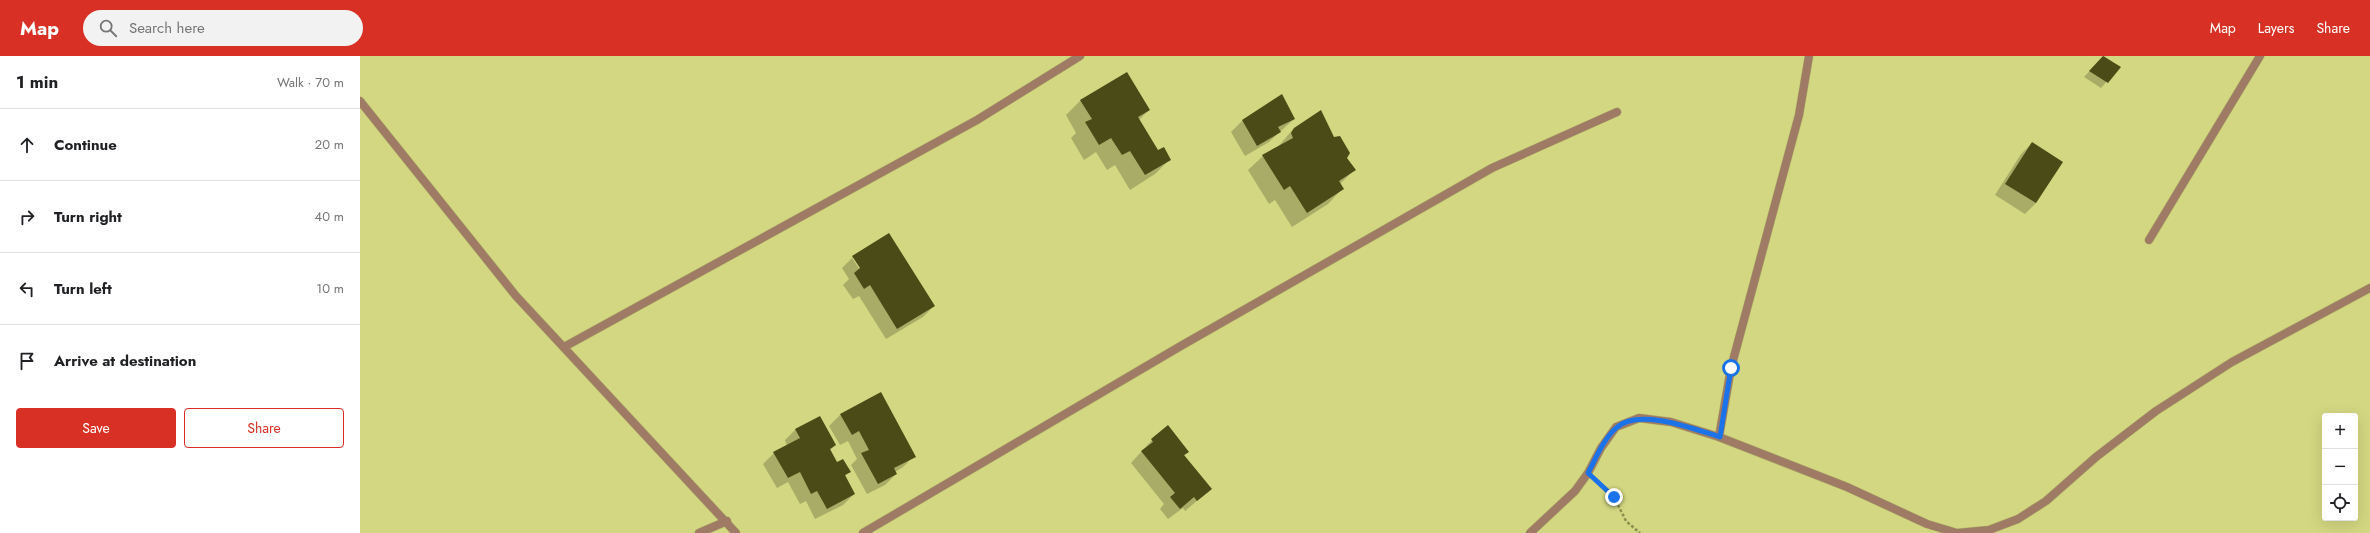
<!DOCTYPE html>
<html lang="en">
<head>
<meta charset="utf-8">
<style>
	body { margin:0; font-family:Jost,sans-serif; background:#f2f2f2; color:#202124 }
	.controls { position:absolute; right:12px; bottom:12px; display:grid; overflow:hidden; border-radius:4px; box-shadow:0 4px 16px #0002 }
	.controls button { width:36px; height:36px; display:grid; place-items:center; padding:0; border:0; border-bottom:1px solid #e0e0e0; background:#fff; color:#202124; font:20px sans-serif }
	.stop { position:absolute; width:12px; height:12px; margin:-9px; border:3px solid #1a73e8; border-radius:50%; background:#fff }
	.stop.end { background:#1a73e8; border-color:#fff; box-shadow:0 1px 4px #0008 }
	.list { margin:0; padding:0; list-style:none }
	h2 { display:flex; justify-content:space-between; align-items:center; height:52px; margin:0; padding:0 16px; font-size:17px }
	h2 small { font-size:13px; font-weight:400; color:#757577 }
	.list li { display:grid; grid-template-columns:26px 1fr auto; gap:12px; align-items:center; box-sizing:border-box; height:72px; padding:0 16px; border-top:1px solid #e0e0e0 }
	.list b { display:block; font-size:15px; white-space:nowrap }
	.list em { font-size:13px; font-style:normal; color:#757577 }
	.actions { display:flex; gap:8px; padding:12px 16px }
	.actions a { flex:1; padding:9px 0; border:1px solid #d93025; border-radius:4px; text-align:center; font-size:14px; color:#d93025 }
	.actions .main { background:#d93025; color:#fff }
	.icon { flex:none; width:22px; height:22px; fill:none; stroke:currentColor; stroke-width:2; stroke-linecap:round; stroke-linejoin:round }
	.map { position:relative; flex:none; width:2010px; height:477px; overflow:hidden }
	header { display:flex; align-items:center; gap:24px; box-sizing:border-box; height:56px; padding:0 20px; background:#d93025; color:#fff }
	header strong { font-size:19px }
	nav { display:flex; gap:22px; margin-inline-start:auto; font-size:14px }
	.search { width:280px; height:36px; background:#f2f2f2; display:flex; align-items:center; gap:10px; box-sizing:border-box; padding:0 14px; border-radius:22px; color:#757577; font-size:15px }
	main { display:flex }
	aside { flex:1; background:#fff }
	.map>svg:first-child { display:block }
	.shadow { fill:#0003; fill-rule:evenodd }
	.building { fill:#4a4b17 }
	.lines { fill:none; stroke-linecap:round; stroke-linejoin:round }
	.lane-casing { stroke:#b2b669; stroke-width:9 }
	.street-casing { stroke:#b2b669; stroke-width:9 }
	.path { stroke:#8c8f4e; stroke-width:2.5; stroke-dasharray:3 2; stroke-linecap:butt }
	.lane { stroke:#9f7b66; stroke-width:8 }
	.street { stroke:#9f7b66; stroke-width:8 }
	.route { stroke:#1a73e8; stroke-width:5 }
</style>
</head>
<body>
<header>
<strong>Map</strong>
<div class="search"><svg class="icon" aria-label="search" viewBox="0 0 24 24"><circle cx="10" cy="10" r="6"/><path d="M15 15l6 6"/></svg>Search here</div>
<nav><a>Map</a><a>Layers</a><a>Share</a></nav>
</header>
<main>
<aside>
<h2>1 min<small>Walk · 70 m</small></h2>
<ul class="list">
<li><svg class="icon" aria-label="ahead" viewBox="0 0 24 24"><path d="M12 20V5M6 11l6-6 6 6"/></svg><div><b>Continue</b></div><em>20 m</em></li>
<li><svg class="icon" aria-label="right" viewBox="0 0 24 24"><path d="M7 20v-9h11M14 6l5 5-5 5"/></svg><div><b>Turn right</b></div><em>40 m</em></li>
<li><svg class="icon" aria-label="left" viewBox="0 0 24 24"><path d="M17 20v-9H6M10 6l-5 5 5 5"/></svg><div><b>Turn left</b></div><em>10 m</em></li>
<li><svg class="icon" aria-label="arrive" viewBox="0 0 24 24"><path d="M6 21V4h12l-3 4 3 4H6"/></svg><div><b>Arrive at destination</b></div></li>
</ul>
<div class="actions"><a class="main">Save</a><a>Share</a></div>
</aside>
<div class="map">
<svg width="2010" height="477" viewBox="0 0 2010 477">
	<rect width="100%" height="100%" fill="#d3d781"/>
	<!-- shadow -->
	<g class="shadow">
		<path d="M1744,0L1759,11L1741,32L1724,21Z"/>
		<path d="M922,39L934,63L909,86L885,100L871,76L882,65Z"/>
		<path d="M721,44L789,54L779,64L798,96L810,103L795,118L770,134L755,109L747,114L736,96L724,104L711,82L716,77L706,59Z"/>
		<path d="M934,72L973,82L994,114L980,128L982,133L968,148L932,171L915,144L909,148L888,114L903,100L917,92Z"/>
		<path d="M1672,87L1702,106L1676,147L1665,158L1635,139L1661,98Z"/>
		<path d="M493,201L574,250L563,261L526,283L499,240L493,243L483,229L489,223L482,212ZM492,202H495L503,216L502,217Z"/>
		<path d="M520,338L554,400L543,411L535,416L536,418L525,429L507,438L491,409L497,403L488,385L480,389L469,370L480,359Z"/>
		<path d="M808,371L828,396L824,400L851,433L825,455L823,452L808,463L800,453L804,448L771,407L792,384Z"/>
		<path d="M436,373L475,389L470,394L477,407L489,416L484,421L494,438L483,449L455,463L446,445L440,448L428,426L417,432L403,408L414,397L427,390L425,384Z"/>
	</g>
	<!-- building -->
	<g class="building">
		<path d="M1743,0L1761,11L1748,27L1729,15Z"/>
		<path d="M767,16L790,54L778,61L798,94L804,91L811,104L785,119L770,95L762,99L751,82L739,89L725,66L732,63L720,44Z"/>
		<path d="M922,38L935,63L918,71L921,76L897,90L882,64Z"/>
		<path d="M961,54L974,81L980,80L990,97L987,102L996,114L979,125L984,133L947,157L930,130L924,134L902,99L933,82L931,77L934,72Z"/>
		<path d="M1672,86L1703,106L1676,147L1645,128Z"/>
		<path d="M529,177L575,250L537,273L510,229L504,233L494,217L500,212L492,200Z"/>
		<path d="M521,336L556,401L534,412L537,418L518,428L501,397L509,394L499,375L492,379L480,358Z"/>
		<path d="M460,360L476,389L470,393L477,406L483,403L491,416L485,419L495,438L467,453L457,435L451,438L440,416L428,422L413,396L440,382L435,373Z"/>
		<path d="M808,369L829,396L824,399L852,433L837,445L834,441L820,453L810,441L815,437L781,395L793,386L791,383Z"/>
	</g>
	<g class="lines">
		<defs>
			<g id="lane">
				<path d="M1789,184L1900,0"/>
				<path d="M339,477L367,465"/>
			</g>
			<g id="street">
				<path d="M0,45L156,240L376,477"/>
				<path d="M204,291L617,64L720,0"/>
				<path d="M1359,381L1371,312L1439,59L1449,0"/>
				<path d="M503,477L819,291L1132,112L1257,56"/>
				<path d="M1170,477L1215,435L1228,417L1241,392L1256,371L1279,362L1311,366L1359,381L1487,431L1567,468L1597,477L1629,474L1658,463L1686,445L1736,401L1796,355L1872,306L2010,232"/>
			</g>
		</defs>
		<!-- lane casing -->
		<use href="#lane" class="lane-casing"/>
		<!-- street casing -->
		<use href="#street" class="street-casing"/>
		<!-- path -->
		<path class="path" d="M1242,430L1254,441L1266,465L1280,477"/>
		<!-- lane -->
		<use href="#lane" class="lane"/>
		<!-- street -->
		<use href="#street" class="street"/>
	</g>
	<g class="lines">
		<!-- route -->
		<path class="route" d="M1254,441L1228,417C1236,402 1243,384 1256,372C1278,351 1334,373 1360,381L1371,312"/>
	</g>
</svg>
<div class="controls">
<button>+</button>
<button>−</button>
<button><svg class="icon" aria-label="locate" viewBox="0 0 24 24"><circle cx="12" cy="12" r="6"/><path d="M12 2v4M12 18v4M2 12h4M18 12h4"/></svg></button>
</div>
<div class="stop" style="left:1371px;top:312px"></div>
<div class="stop end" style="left:1254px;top:441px"></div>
</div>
</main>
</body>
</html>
